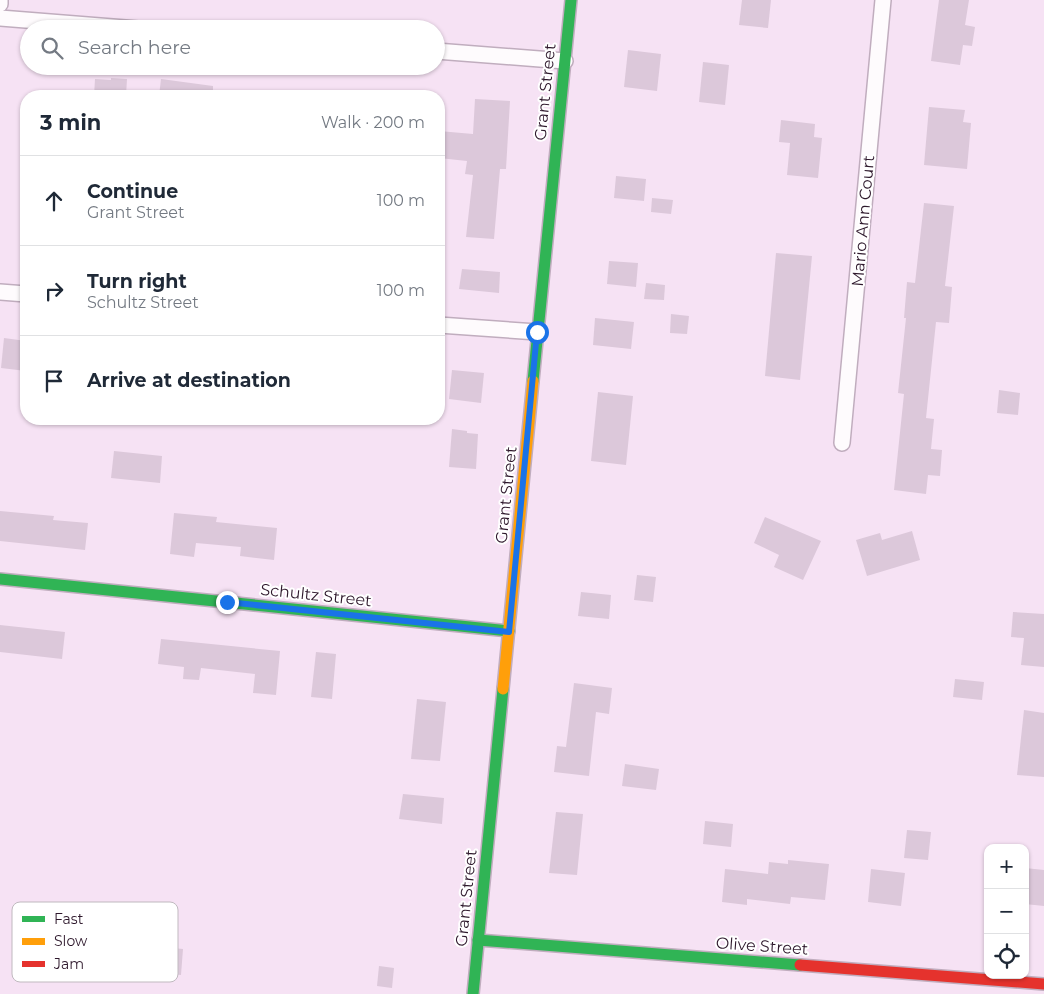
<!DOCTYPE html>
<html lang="en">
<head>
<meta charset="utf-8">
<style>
	body { margin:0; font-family:Montserrat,sans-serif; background:#f2f2f3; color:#1f2937 }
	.controls { position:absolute; right:15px; bottom:15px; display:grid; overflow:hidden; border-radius:10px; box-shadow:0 1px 4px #0004 }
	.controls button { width:45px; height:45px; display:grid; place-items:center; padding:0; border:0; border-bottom:1px solid #e0e1e3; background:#fff; color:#1f2937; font:25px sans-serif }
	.stop { position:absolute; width:15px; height:15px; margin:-11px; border:4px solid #1a73e8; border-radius:50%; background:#fff }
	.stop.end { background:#1a73e8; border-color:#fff; box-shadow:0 1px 5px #0008 }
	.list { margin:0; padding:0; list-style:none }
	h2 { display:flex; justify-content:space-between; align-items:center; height:65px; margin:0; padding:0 20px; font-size:21px }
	h2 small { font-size:16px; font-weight:400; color:#747a83 }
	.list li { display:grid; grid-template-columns:32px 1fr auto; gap:15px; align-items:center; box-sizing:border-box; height:90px; padding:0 20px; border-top:1px solid #e0e1e3 }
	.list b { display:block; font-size:19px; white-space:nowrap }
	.list p { margin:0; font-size:16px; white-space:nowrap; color:#747a83 }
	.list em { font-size:16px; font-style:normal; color:#747a83 }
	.icon { flex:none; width:28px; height:28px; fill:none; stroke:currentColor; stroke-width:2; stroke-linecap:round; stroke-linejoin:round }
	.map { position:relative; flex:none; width:1044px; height:994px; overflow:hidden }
	.search { position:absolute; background:#fff; box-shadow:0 1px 4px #0004; left:20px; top:20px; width:425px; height:55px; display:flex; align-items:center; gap:12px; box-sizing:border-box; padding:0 18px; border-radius:28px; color:#747a83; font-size:19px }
	.panel { position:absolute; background:#fff; box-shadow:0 1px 4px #0004; left:20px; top:90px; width:425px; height:335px; border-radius:20px }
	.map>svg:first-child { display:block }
	.building { fill:#dcc8da }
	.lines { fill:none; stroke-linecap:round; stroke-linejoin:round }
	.street-casing { stroke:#c0adbe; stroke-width:18 }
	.fast-casing { stroke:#c0adbe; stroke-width:14 }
	.slow-casing { stroke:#c0adbe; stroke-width:14 }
	.jam-casing { stroke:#c0adbe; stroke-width:14 }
	.street { stroke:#fefbfd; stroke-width:15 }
	.fast { stroke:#30b455; stroke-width:11 }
	.slow { stroke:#ff9f0a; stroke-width:11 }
	.jam { stroke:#e5322d; stroke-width:11 }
	.route { stroke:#1a73e8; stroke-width:6 }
	.labels { text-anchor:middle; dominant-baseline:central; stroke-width:4; stroke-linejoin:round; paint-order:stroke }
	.street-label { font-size:16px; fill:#2d172b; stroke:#fff }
	.key { fill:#fff; stroke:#c0b9bf; stroke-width:1 }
	.key-label { font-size:14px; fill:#2d172b }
</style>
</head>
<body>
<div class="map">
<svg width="1044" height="994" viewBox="0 0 1044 994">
	<rect width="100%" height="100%" fill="#f6e2f4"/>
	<!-- building -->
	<g class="building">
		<path d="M742,0H771L768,28L739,25Z"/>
		<path d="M939,0H969L965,25L975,27L972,46L963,45L960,65L931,61Z"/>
		<path d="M628,50L661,54L657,91L624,87Z"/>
		<path d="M703,62L729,65L725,105L699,102Z"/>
		<path d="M111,78L127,79L126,96H94L95,79L111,80Z"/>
		<path d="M161,79L213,86V96H159Z"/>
		<path d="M475,99L510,101L506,169H500L494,239L466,237L473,175L465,174L467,161L439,158V131L473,134Z"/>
		<path d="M929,107L965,110L963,122L971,123L967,169L924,165Z"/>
		<path d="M781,120L815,124L814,137L822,138L818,178L787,175L790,143L779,142Z"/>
		<path d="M616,176L646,179L644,201L614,198Z"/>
		<path d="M652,198L673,200L671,214L651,212Z"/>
		<path d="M924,203L954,206L945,286L952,287L949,323L936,322L926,418L934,419L931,449L942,450L940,476L928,475L926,494L894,490L904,394L898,393L906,318H904L907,282L915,283Z"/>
		<path d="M776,253L812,256L800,380L765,376Z"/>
		<path d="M609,261L638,263L636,287L607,284Z"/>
		<path d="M462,269L500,272L499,293L459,289Z"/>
		<path d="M646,283L665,285L664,300L644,299Z"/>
		<path d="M671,314L689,316L687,334L670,333Z"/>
		<path d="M595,318L634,322L631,349L593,345Z"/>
		<path d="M4,338L26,341V371L1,368Z"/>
		<path d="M452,370L484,373L481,403L449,399Z"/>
		<path d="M999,390L1020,393L1018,415L997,413Z"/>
		<path d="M598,392L633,396L626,465L591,461Z"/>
		<path d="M452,429L467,431V433L478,434L476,469L449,467Z"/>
		<path d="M114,451L162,456L160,483L111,478Z"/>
		<path d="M0,511L54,516L53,520L88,523L85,550L0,541Z"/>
		<path d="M174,513L217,517L216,522L277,528L274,560L240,556L241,547L196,543L194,557L170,554Z"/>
		<path d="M765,517L821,541L803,580L774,567L779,555L754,543Z"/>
		<path d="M912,531L920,560L867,576L856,540L880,533L882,540Z"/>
		<path d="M637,575L656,577L653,602L634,600Z"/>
		<path d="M581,592L611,595L609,619L578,616Z"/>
		<path d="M1013,612L1044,614V667L1021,665L1024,638L1011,637Z"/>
		<path d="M0,625L65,632L62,659L0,652Z"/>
		<path d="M161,639L280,651L276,695L253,693L255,674L201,668L199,680L183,679L184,667L158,664Z"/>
		<path d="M316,652L336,654L332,699L311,697Z"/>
		<path d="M955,679L984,682L982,700L953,697Z"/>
		<path d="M574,683L612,688L609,714L596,712L589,776L554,772L557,746L566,747Z"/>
		<path d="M417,699L446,702L440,761L411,759Z"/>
		<path d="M1024,710L1044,713V777L1017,775Z"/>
		<path d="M625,764L659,769L656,790L622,786Z"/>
		<path d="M403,794L444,798L442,824L399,819Z"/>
		<path d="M556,812L583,814L577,875L549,873Z"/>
		<path d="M705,821L733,824L731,847L703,844Z"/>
		<path d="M907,830L931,832L928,860L904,858Z"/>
		<path d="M788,860L829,864L825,900L791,897L790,904L747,899V905L722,902L725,869L768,874L769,862L788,864Z"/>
		<path d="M1025,868L1044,870V906L1025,904Z"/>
		<path d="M871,869L905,873L901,906L868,902Z"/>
		<path d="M163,947L183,949L181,975L161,973Z"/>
		<path d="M379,966L394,968L392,988L377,986Z"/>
	</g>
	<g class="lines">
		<defs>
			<g id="street">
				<path d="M0,4V0"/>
				<path d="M0,18L138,29"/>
				<path d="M436,51L565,61"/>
				<path d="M0,292L26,294"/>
				<path d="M439,325L537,332"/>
				<path d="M842,443L883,0"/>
			</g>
			<g id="fast">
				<path d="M533,381L571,0"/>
				<path d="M0,579L509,631"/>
				<path d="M478,940L800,965"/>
				<path d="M473,994L503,689"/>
			</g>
			<path id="slow" d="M503,689L533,381"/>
			<path id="jam" d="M800,965L1044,984"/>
		</defs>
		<!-- street casing -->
		<use href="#street" class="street-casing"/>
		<!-- fast casing -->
		<use href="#fast" class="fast-casing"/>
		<!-- slow casing -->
		<use href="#slow" class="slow-casing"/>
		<!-- jam casing -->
		<use href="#jam" class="jam-casing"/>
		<!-- street -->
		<use href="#street" class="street"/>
		<!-- fast -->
		<use href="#fast" class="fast"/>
		<!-- slow -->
		<use href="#slow" class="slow"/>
		<!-- jam -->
		<use href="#jam" class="jam"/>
	</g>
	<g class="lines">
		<!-- route -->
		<path class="route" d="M227,602L509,632L537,332"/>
	</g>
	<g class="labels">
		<!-- street labels -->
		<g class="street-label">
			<text transform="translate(545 92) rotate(-84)">Grant Street</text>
			<text transform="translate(863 221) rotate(-85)">Mario Ann Court</text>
			<text transform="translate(506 495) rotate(-84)">Grant Street</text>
			<text transform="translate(316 595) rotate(6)">Schultz Street</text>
			<text transform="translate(466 898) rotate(-84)">Grant Street</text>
			<text transform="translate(762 946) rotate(4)">Olive Street</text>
		</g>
	</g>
	<!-- legend -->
	<rect x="12" y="902" width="166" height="80" rx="8" class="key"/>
	<rect x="22" y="916" width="23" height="6" fill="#30b455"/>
	<rect x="22" y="938" width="23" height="7" fill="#ff9f0a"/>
	<rect x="22" y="961" width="23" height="6" fill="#e5322d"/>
	<g class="key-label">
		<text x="54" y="924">Fast</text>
		<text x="54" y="946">Slow</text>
		<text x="54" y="969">Jam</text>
	</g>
</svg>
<div class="controls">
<button>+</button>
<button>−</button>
<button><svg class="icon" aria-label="locate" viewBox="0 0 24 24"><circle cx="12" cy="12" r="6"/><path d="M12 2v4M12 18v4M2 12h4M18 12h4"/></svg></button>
</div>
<div class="stop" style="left:537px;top:332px"></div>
<div class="stop end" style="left:227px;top:602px"></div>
<div class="search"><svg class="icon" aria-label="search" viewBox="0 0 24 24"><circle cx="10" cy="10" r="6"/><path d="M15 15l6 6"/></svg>Search here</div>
<section class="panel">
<h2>3 min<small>Walk · 200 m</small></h2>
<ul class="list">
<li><svg class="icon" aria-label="ahead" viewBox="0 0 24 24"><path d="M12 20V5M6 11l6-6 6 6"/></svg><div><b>Continue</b><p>Grant Street</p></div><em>100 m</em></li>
<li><svg class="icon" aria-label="right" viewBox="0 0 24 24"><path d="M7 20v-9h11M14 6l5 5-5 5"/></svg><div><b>Turn right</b><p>Schultz Street</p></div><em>100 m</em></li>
<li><svg class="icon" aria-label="arrive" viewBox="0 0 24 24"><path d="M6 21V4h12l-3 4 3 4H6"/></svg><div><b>Arrive at destination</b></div></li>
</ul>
</section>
</div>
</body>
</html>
